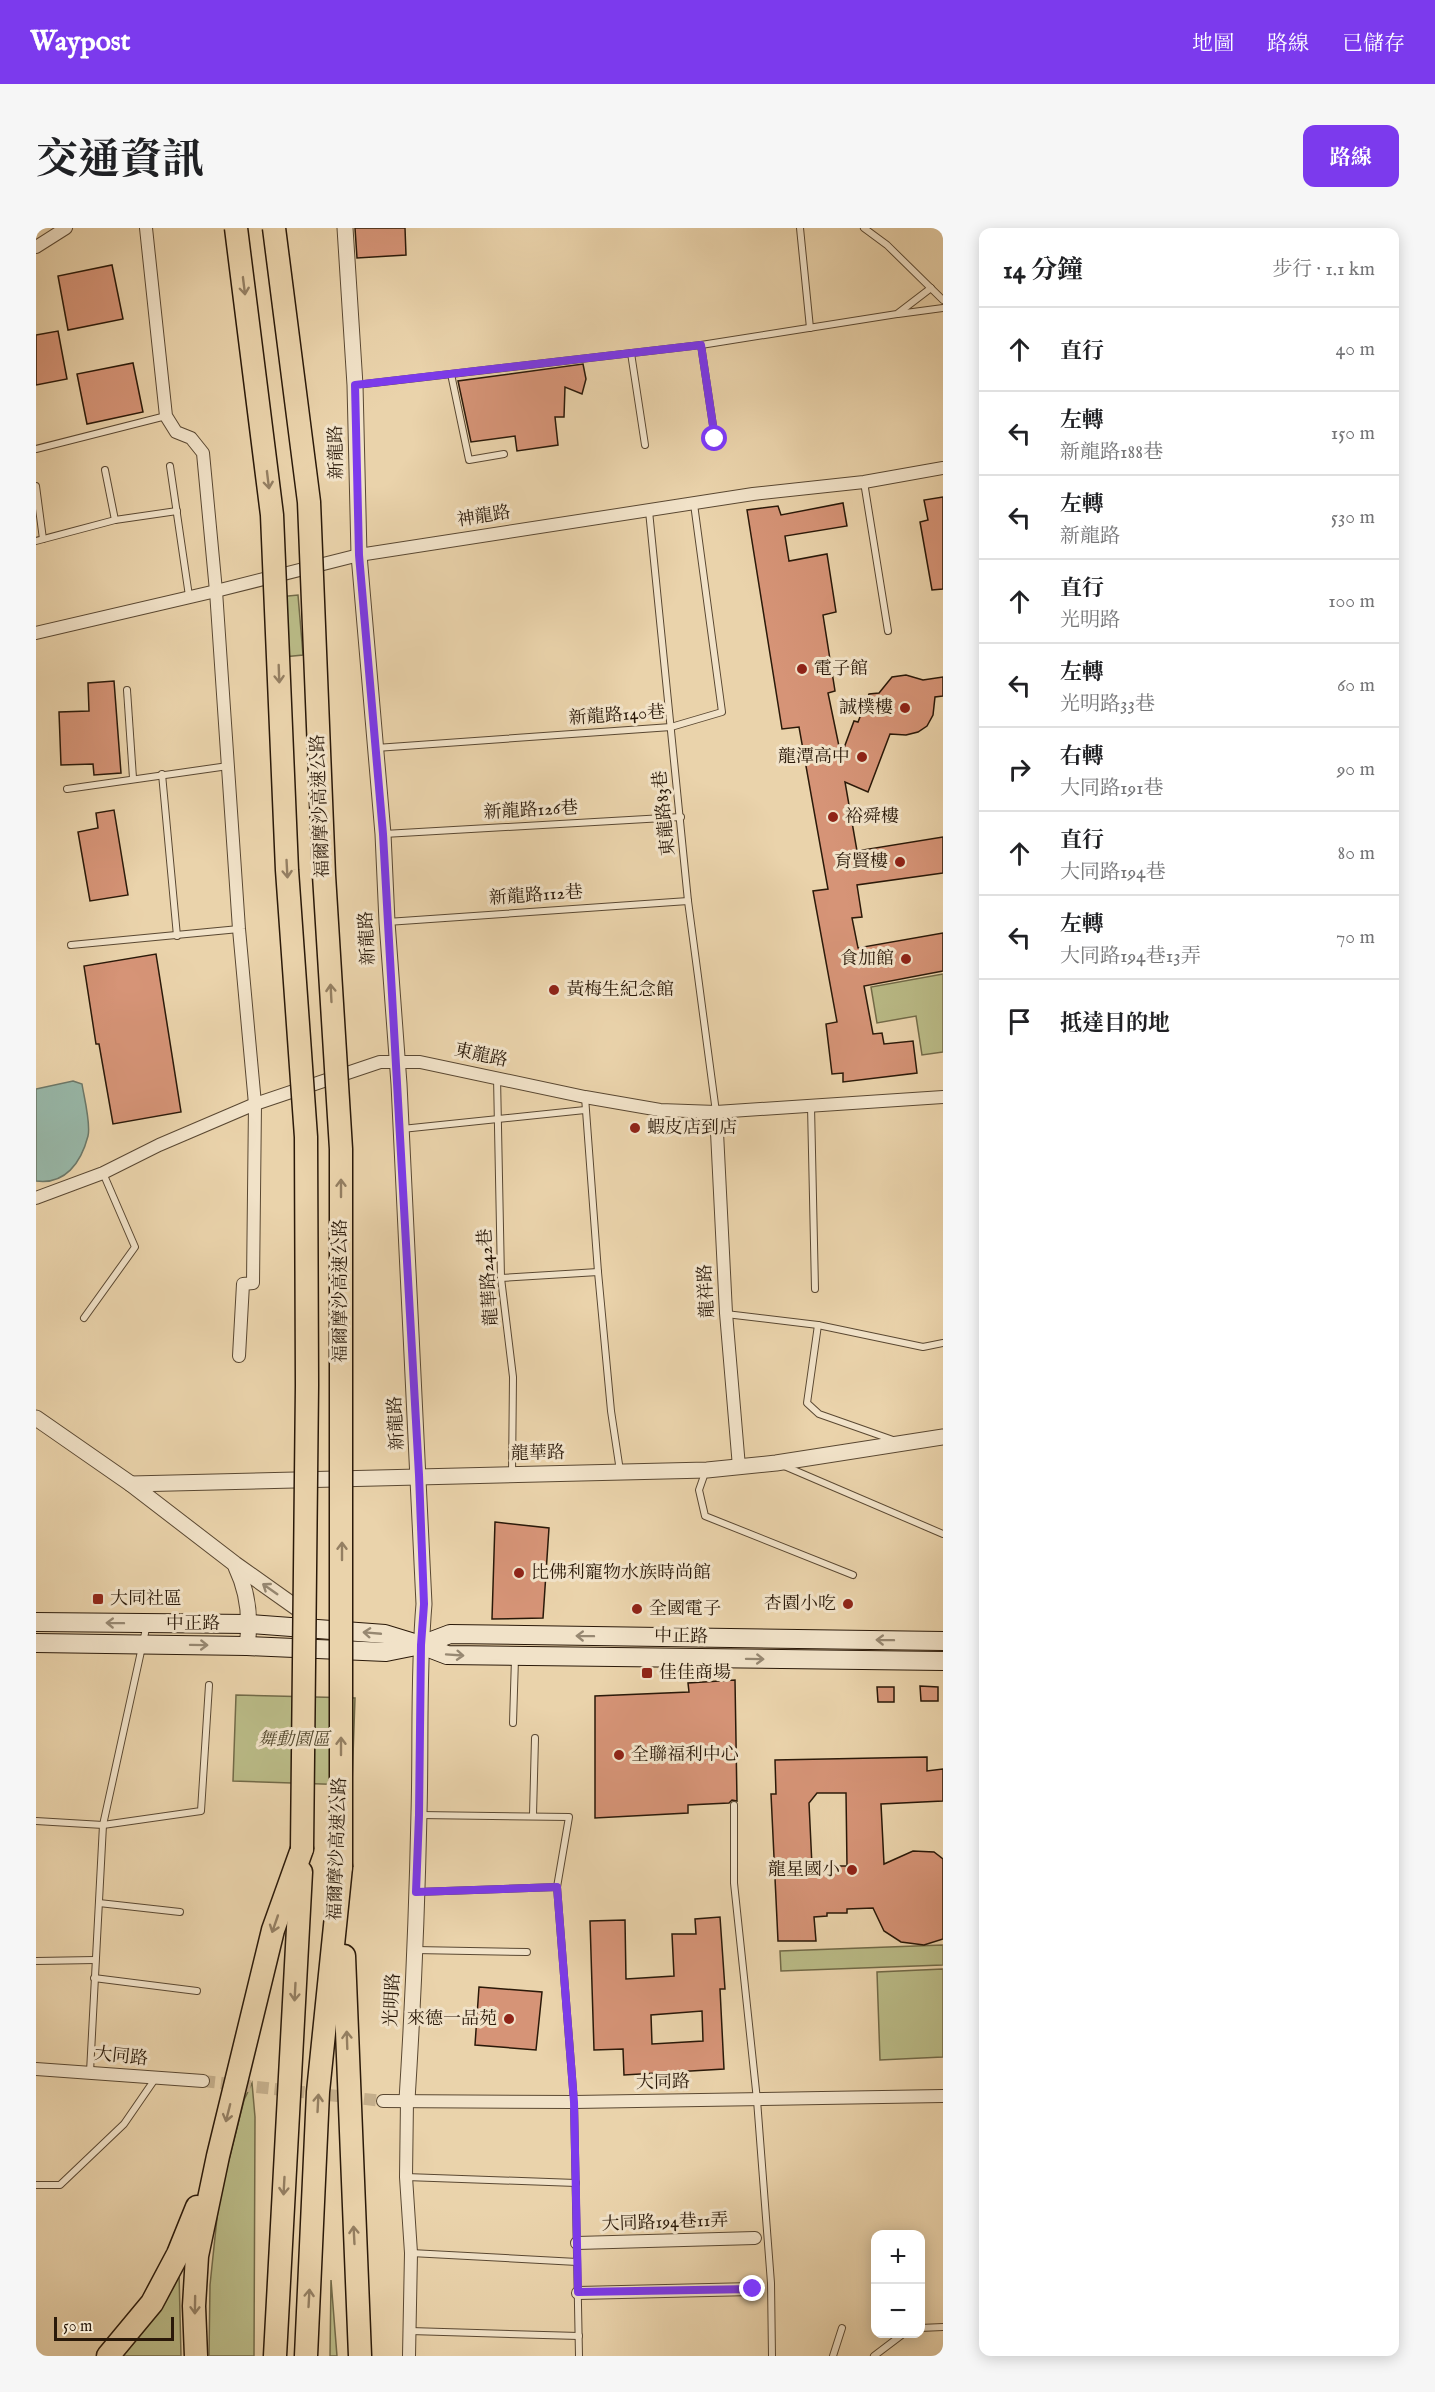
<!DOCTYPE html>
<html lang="zh-TW">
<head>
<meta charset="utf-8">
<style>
	body { margin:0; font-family:"IM FELL English","Noto Serif TC",serif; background:#f6f6f6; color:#202124 }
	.controls { position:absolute; right:18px; bottom:18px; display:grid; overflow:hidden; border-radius:12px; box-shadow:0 3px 15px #0003 }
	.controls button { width:54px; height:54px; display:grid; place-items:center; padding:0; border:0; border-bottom:2px solid #e0e0e0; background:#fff; color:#202124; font:30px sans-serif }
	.scale { position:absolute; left:18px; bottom:15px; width:120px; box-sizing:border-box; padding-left:6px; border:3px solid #2a1909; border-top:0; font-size:16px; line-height:21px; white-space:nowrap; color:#2a1909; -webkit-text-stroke:4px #f1e2c8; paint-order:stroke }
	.stop { position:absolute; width:18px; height:18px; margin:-14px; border:4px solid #7c3aed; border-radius:50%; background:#fff }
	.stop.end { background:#7c3aed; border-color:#fff; box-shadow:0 2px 6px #0008 }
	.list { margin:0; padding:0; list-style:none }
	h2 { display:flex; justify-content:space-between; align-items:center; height:78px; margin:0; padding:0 24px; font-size:26px }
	h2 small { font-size:20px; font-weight:400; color:#757577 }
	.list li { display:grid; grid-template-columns:39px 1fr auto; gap:18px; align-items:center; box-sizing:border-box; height:84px; padding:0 24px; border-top:2px solid #e0e0e0 }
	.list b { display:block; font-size:22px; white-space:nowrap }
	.list p { margin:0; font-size:20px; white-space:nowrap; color:#757577 }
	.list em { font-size:20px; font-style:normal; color:#757577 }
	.icon { flex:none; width:33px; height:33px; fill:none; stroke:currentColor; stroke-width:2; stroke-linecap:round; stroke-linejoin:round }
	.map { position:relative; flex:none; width:907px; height:2128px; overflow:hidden; border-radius:12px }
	header { display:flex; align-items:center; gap:36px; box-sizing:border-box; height:84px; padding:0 30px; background:#7c3aed; color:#fff }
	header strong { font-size:28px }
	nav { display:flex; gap:33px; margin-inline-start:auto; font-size:21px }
	.intro { display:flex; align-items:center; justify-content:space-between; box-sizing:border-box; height:144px; padding:0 36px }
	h1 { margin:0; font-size:42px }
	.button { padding:15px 27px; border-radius:12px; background:#7c3aed; color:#fff; font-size:21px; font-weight:700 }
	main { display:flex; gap:36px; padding:0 36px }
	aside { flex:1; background:#fff; border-radius:12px; box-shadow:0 3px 15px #0003 }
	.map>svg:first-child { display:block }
	.green { fill:#babb87; stroke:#726a48; stroke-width:1.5 }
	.water { fill:#98b8a9; stroke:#6c7869; stroke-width:1.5 }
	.building { fill:#d69477; stroke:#2a1909; stroke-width:1.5; fill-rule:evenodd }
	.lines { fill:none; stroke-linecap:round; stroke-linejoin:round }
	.minor-tunnel { stroke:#c4ae8b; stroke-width:12; stroke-dasharray:12 6; stroke-linecap:butt }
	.service-casing { stroke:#5a4832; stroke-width:8 }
	.minor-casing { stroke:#5a4832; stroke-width:14 }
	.tertiary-casing { stroke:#5a4832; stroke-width:17 }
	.secondary-casing { stroke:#2a1909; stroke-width:20 }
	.motorway-casing { stroke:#2a1909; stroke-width:25 }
	.service { stroke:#f1e2c8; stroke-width:6 }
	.minor { stroke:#f1e2c8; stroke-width:12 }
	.tertiary { stroke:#f1e2c8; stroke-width:15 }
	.secondary { stroke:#f1e2c8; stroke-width:18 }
	.motorway { stroke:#ead3ab; stroke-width:22 }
	.motorway-bridge-casing { stroke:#2a1909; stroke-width:25; stroke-linecap:butt }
	.motorway-bridge { stroke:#ead3ab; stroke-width:22 }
	.oneway { stroke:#947f62 }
	.oneway2 { stroke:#978872 }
	.route { stroke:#7c3aed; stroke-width:8 }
	.poi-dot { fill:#8f2418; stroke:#f1e2c8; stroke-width:2 }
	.labels { text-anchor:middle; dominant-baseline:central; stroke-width:6; stroke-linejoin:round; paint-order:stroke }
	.street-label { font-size:18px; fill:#2a1909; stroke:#f1e2c8 }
	.poi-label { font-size:18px; fill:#2a1909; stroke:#f1e2c8; text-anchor:start }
	.park-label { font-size:18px; font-style:italic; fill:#554a2f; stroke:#f1e2c8 }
</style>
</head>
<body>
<header>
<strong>Waypost</strong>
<nav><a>地圖</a><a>路線</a><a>已儲存</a></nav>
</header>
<div class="intro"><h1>交通資訊</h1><a class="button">路線</a></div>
<main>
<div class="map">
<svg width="907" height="2128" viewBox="0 0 907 2128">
	<rect width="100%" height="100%" fill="#ead3ab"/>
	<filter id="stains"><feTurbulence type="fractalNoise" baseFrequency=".00333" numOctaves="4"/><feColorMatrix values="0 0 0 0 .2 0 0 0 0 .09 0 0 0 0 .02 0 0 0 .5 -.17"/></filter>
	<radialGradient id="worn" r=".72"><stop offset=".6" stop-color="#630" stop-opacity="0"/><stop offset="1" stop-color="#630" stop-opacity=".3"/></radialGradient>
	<!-- green -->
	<g class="green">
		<path d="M262,367L267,427L237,430L232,370Z"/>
		<path d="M907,746V824L886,827L880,788L841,795L835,759Z"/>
		<path d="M200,1467L319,1470L316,1557L197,1553Z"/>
		<path d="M907,1717V1737L745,1743L744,1723Z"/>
		<path d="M907,1741V1829L844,1832L841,1744Z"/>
		<path d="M216,1855L219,1889L218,2128H173L174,2057L183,1971L208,1872Z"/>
		<path d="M143,2044L145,2128H87L118,2086Z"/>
		<path d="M295,2052L301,2128H294Z"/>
	</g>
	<!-- water -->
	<path class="water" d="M37,853L46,856C48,869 55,896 52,908C45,935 29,957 0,953V861Z"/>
	<!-- building -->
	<g class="building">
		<path d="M319,0H369L370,27L321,30Z"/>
		<path d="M76,37L87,91L32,102L22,48Z"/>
		<path d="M22,103L31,151L0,157V107Z"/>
		<path d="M97,135L107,184L51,196L41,146Z"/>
		<path d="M547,136L550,151L546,166L529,159L528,189H519L522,217L481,223L479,208L435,214L422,153Z"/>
		<path d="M907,269V361L896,362L884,294L892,292L888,272Z"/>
		<path d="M807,275L811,298L749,308L753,333L791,326L800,384L787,387L799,463L792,465L805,528L818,493L822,494L833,466L843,465L856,449L870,447L887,452L907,449V468L899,469L897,487L891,498L882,504L870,507L854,506L832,564L809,554L821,623L907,609V645L821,657L826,689L816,690L822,720L907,705V743L828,758L837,806L846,805L848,816L877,813L881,845L807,854V845L796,846L790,796L801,794L777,663L792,661L763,499L746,501L711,282L742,278L745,287Z"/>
		<path d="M78,453L85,545L58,547L57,536L25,537L23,484L53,483L52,455Z"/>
		<path d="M78,582L92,667L54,673L42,604L62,600L60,585Z"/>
		<path d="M120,726L145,884L77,896L63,816H60L48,738Z"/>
		<path d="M459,1294L513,1300L507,1390L456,1391Z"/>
		<path d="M699,1452L701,1573L696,1572L693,1575L652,1577V1585L559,1590V1468L653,1464L652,1455Z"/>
		<path d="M884,1458L902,1459V1473H885Z"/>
		<path d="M841,1459H858V1474H842Z"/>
		<path d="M891,1529V1543L907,1541V1573L845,1576L848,1636L877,1623L898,1624L907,1631V1711L888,1717L865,1714L848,1703L837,1680L811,1681V1685H791V1688L778,1689L780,1713H742L735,1566H740L739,1532ZM781,1565H810L811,1638H776L773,1575Z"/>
		<path d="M684,1689L689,1761H684L688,1841L588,1847L587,1821L558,1822L554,1693L589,1692L590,1751L638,1748L636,1706H660L659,1691ZM666,1783L667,1813L616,1816L615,1787Z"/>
		<path d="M443,1759L506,1764L500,1822L439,1817Z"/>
	</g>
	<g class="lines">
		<!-- minor-tunnel -->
		<path class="minor-tunnel" d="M167,1853L347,1873"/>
		<defs>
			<g id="service">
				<path d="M764,0L774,100"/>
				<path d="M828,0L851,17L907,72"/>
				<path d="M862,86L907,80"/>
				<path d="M665,117L679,211"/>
				<path d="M595,125L609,217"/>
				<path d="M415,146L433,232L468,226"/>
				<path d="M320,157L665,117L861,86L895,60"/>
				<path d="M0,221L130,188"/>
				<path d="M134,238L153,368"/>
				<path d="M69,242L79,292"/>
				<path d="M828,254L852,403"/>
				<path d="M0,258L7,311"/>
				<path d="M613,283L652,673L680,884"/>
				<path d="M0,313L79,292L141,283"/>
				<path d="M91,462L97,550"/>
				<path d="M340,520L635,499L686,484L658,276"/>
				<path d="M126,546L141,708"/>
				<path d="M31,561L192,538"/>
				<path d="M348,606L645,589"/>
				<path d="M351,694L652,673"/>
				<path d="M35,717L203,701"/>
				<path d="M461,849L465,1050L477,1149L476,1245"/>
				<path d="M549,869L562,1044"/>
				<path d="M775,878L779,1061"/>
				<path d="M366,901L549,882"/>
				<path d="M465,1050L562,1044L575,1183L584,1243"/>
				<path d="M690,1086L782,1097L887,1119L907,1115"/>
				<path d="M48,1090L99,1019L67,945"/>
				<path d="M782,1097L771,1175L783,1186L857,1212"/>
				<path d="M746,1237L907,1306"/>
				<path d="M670,1242L663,1262L669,1288L817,1347"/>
				<path d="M477,1495L479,1430"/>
				<path d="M698,1577V1655L721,1872L735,2055L736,2128"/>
				<path d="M384,1587L533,1589L521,1659L538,1874L543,2128"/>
				<path d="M497,1587L499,1510"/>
				<path d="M0,1593L67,1597L165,1583L173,1457"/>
				<path d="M381,1664L521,1659"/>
				<path d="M63,1675L144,1684"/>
				<path d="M379,1722L491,1724"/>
				<path d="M0,1733L59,1732"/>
				<path d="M58,1750L161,1763"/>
				<path d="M54,1844L67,1597L111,1396"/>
				<path d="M370,1949L540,1955"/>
				<path d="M0,1957H24L88,1896L119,1851"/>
				<path d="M375,2025L541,2034"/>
				<path d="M884,2100L907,2099"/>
				<path d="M374,2103L543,2108"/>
				<path d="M797,2128L806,2100"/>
				<path d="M838,2128L867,2106"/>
			</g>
			<g id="minor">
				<path d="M110,0L130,188L140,204L155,210L167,225L180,363L203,701L219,876L217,1055L207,1056L203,1128"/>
				<path d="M0,19L30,0"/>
				<path d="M0,405L180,363L323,327L717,266L828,254L907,240"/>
				<path d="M680,884L690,1085L703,1239"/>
				<path d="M0,970L67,945L123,917L219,876L344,834H384L549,869L624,882L680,884L907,869"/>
				<path d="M0,1841L167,1853"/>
				<path d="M371,1872L370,1949L375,2025L373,2128"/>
				<path d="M347,1873L538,1874L907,1868"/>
				<path d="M541,2015L719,2010"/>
				<path d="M542,2065L717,2061"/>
			</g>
			<g id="tertiary">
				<path d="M309,0L319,157L323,327L347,606L351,694L363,856L388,1376C382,1445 385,1516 383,1585C381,1681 377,1777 371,1872"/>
				<path d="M0,1190L95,1256L199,1336L268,1385L271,1391"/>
				<path d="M95,1256L671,1242L740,1235L907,1209"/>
				<path d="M200,1339C212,1364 215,1390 211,1418"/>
			</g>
			<g id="secondary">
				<path d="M0,1394L214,1396L349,1406L385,1417L414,1406L907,1413"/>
				<path d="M0,1415L211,1418L350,1424L385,1417L411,1427L907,1433"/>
			</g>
			<g id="motorway">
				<path d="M308,1728L324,2128"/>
				<path d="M72,2128L116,2075L142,2026L161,1979"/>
				<path d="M160,2128L158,2078L161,2028L182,1928L237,1702L266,1621"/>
				<path d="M239,2128L265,1644"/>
				<path d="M270,2128L282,1864L305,1639"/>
			</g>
		</defs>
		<!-- service casing -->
		<use href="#service" class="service-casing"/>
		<!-- minor casing -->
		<use href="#minor" class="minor-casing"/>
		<!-- tertiary casing -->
		<use href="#tertiary" class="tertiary-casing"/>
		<!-- secondary casing -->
		<use href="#secondary" class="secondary-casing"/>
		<!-- motorway casing -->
		<use href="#motorway" class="motorway-casing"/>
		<!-- service -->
		<use href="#service" class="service"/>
		<!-- minor -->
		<use href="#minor" class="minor"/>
		<!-- tertiary -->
		<use href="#tertiary" class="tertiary"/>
		<!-- secondary -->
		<use href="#secondary" class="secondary"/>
		<!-- motorway -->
		<use href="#motorway" class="motorway"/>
		<defs>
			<g id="motorway-bridge">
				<path d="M200,0L236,287L251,642L270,909L271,1157L266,1621"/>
				<path d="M238,0L273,274L288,647L305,921V1639"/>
			</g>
		</defs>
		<!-- motorway-bridge casing -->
		<use href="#motorway-bridge" class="motorway-bridge-casing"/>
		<!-- motorway-bridge -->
		<use href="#motorway-bridge" class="motorway-bridge"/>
	</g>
	<!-- one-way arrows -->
	<defs><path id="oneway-shaft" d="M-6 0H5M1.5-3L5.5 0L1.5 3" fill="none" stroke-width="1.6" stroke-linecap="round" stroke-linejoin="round" transform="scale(1.5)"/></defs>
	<g class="oneway">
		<use href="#oneway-shaft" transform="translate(208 58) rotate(83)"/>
		<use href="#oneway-shaft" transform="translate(232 252) rotate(83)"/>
		<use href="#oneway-shaft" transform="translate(243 446) rotate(88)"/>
		<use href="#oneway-shaft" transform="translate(251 641) rotate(87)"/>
		<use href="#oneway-shaft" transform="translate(295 765) rotate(-93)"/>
		<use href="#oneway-shaft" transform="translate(305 960) rotate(-90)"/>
		<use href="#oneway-shaft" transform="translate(306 1323) rotate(-90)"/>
		<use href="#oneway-shaft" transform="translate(305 1518) rotate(-90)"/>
		<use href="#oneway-shaft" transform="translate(239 1696) rotate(109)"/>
		<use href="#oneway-shaft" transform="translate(259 1764) rotate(93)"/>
		<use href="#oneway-shaft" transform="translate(311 1812) rotate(-92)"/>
		<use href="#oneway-shaft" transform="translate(282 1875) rotate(-87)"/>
		<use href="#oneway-shaft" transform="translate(192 1885) rotate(104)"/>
		<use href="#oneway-shaft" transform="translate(248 1958) rotate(93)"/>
		<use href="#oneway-shaft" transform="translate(318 2007) rotate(-93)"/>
		<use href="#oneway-shaft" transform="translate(273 2070) rotate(-87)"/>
		<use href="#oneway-shaft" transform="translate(159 2077) rotate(91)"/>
	</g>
	<g class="oneway2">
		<use href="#oneway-shaft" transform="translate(234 1361) rotate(-145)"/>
		<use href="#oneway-shaft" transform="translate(79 1395) rotate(-179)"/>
		<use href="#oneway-shaft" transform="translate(336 1405) rotate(-175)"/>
		<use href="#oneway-shaft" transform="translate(549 1408) rotate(-179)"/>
		<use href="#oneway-shaft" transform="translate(849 1412) rotate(-179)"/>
		<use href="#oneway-shaft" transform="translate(163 1417) rotate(1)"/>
		<use href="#oneway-shaft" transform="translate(419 1427) rotate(4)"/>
		<use href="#oneway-shaft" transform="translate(719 1431) rotate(1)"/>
	</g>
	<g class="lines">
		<!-- route -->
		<path class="route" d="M679,211L665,117L319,157L323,327L347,606L383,1247L388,1376L385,1417L383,1587L380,1664L521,1659L538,1874L542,2064L717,2061"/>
	</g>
	<!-- markers -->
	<g class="poi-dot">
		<circle cx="766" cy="441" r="6"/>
		<circle cx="869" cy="480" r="6"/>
		<circle cx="826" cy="529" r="6"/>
		<circle cx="797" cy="589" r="6"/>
		<circle cx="864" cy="634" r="6"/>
		<circle cx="870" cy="731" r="6"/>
		<circle cx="518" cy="762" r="6"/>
		<circle cx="599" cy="900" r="6"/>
		<circle cx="483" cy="1345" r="6"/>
		<rect x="56" y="1365" width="12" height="12" rx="3"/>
		<circle cx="812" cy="1376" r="6"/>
		<circle cx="601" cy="1381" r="6"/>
		<rect x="605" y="1439" width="12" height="12" rx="3"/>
		<circle cx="583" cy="1527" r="6"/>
		<circle cx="816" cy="1642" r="6"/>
		<circle cx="473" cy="1791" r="6"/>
	</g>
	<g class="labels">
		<!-- street labels -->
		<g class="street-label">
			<text transform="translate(301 224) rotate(-91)">新龍路</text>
			<text transform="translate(448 289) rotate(-9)">神龍路</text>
			<text transform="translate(581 488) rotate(-4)">新龍路140巷</text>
			<text transform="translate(285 578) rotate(-92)">福爾摩沙高速公路</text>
			<text transform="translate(495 583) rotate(-3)">新龍路126巷</text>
			<text transform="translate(629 585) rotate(-96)">東龍路83巷</text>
			<text transform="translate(500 668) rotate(-4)">新龍路112巷</text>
			<text transform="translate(332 710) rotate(-93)">新龍路</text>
			<text transform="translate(445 828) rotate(12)">東龍路</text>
			<text transform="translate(453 1049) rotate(-94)">龍華路242巷</text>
			<text transform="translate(305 1063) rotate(-90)">福爾摩沙高速公路</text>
			<text transform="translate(671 1063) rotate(-93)">龍祥路</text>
			<text transform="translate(361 1195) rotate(-93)">新龍路</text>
			<text transform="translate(502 1226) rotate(-1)">龍華路</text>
			<text x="157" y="1396">中正路</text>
			<text transform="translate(645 1409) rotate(1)">中正路</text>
			<text transform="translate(302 1621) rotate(-88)">福爾摩沙高速公路</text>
			<text transform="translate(357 1772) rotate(-87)">光明路</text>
			<text transform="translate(85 1829) rotate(6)">大同路</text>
			<text transform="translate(627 1855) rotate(-1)">大同路</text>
			<text transform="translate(629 1995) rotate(-2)">大同路194巷11弄</text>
		</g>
		<!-- poi labels -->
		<g class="poi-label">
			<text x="778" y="441">電子館</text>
			<text x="857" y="480" text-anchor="end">誠樸樓</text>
			<text x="814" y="529" text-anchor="end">龍潭高中</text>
			<text x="809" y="589">裕舜樓</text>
			<text x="852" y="634" text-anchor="end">育賢樓</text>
			<text x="858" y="731" text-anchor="end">食加館</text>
			<text x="530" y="762">黃梅生紀念館</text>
			<text x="611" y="900">蝦皮店到店</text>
			<text x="495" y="1345">比佛利寵物水族時尚館</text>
			<text x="74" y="1371">大同社區</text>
			<text x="800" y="1376" text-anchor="end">杏園小吃</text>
			<text x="613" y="1381">全國電子</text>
			<text x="623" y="1445">佳佳商場</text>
			<text x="595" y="1527">全聯福利中心</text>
			<text x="804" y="1642" text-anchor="end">龍星國小</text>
			<text x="461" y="1791" text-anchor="end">來德一品苑</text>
		</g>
		<!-- park labels -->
		<g class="park-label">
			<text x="258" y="1512">舞動園區</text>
		</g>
	</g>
	<rect width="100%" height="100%" filter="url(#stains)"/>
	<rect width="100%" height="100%" fill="url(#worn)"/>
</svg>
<div class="controls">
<button>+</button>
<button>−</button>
</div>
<div class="scale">50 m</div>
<div class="stop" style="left:679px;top:211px"></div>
<div class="stop end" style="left:717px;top:2061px"></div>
</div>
<aside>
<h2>14 分鐘<small>步行 · 1.1 km</small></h2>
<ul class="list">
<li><svg class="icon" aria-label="ahead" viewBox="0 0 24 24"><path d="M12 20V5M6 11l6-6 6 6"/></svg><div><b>直行</b></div><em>40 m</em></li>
<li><svg class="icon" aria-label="left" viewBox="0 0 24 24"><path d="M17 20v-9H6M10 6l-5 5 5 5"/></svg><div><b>左轉</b><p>新龍路188巷</p></div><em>150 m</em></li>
<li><svg class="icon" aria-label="left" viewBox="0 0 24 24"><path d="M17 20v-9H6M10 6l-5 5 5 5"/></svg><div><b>左轉</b><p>新龍路</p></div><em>530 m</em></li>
<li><svg class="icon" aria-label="ahead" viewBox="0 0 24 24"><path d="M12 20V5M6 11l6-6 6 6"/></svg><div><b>直行</b><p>光明路</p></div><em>100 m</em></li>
<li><svg class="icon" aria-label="left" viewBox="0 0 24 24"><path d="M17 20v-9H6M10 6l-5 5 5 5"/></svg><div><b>左轉</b><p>光明路33巷</p></div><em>60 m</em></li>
<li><svg class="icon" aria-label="right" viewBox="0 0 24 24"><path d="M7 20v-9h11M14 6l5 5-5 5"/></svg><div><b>右轉</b><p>大同路191巷</p></div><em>90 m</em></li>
<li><svg class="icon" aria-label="ahead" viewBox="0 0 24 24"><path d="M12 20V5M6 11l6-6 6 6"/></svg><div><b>直行</b><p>大同路194巷</p></div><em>80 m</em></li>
<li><svg class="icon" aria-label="left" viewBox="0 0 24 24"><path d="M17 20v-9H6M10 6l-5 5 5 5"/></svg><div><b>左轉</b><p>大同路194巷13弄</p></div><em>70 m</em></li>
<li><svg class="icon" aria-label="arrive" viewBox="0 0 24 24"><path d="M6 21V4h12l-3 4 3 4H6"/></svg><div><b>抵達目的地</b></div></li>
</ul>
</aside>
</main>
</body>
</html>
